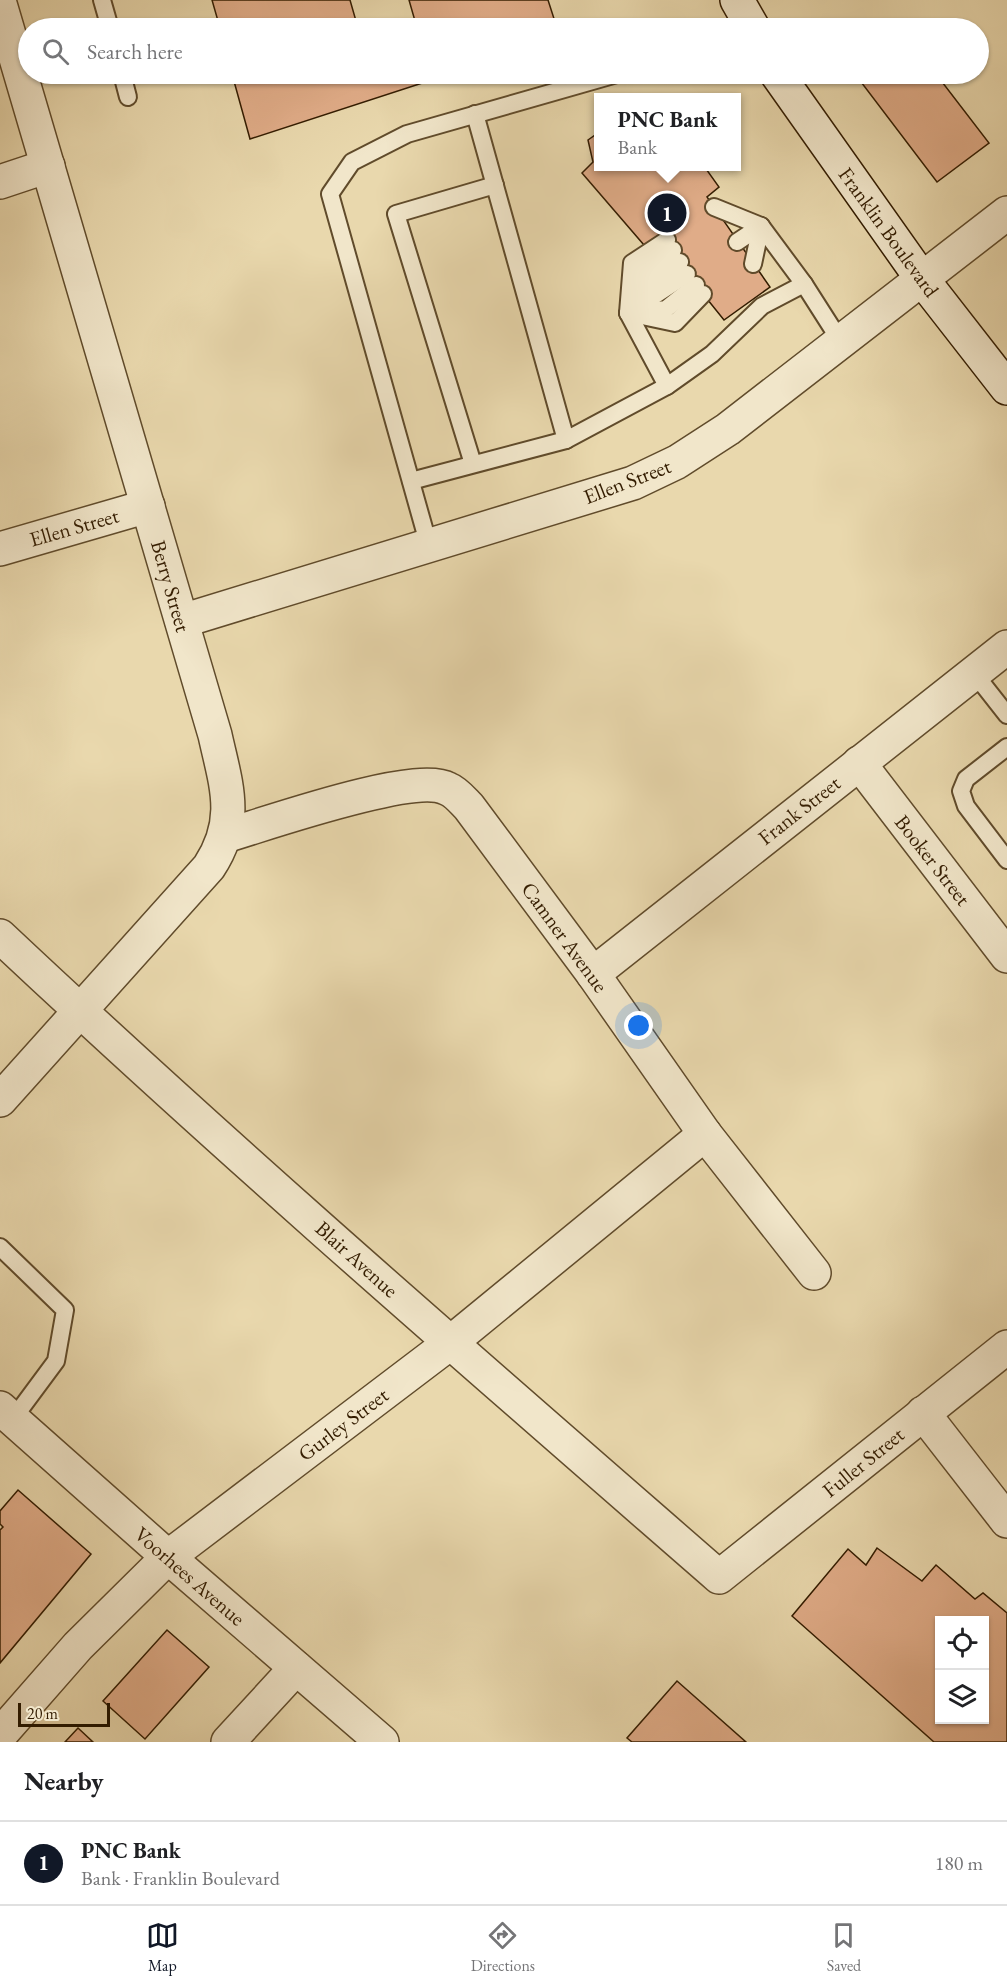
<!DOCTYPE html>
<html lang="en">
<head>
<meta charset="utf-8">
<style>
	body { margin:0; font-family:"EB Garamond",serif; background:#f2f2f2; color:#202124 }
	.controls { position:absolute; right:18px; bottom:18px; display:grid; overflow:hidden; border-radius:0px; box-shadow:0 2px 4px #0004 }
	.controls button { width:54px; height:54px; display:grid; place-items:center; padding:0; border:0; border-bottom:2px solid #e0e0e0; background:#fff; color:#202124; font:30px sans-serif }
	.scale { position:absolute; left:18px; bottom:15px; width:92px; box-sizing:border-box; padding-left:6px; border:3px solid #331c00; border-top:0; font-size:16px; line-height:21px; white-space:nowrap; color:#331c00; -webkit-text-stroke:4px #f1e6ca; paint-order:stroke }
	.you { position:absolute; left:639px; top:1026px; width:21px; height:21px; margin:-15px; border:4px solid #fff; border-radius:50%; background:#1a73e8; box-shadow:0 0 0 9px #1a73e833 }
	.badge { display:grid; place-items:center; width:39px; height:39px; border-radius:50%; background:#111827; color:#fff; font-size:20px; font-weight:700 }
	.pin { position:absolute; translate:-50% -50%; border:3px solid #fff; box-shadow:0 2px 6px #0006 }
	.popup { position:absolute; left:594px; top:93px; width:147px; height:78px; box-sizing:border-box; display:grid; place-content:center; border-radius:0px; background:#fff; filter:drop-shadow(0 2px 4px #0005); font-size:20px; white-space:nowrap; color:#757577 }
	.popup b { font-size:22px; color:#202124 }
	.popup::after { content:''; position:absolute; left:50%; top:100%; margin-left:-12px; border:12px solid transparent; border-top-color:#fff }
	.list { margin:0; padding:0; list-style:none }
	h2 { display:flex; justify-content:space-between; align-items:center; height:78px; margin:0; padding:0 24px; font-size:26px }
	h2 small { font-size:20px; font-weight:400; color:#757577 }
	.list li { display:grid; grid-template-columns:39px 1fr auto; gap:18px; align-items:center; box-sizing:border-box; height:84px; padding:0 24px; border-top:2px solid #e0e0e0 }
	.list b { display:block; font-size:22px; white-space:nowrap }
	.list p { margin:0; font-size:20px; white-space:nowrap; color:#757577 }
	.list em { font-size:20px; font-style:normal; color:#757577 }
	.icon { flex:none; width:33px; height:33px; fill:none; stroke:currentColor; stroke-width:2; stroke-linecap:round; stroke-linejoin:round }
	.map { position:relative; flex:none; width:1007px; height:1742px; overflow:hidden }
	.search { position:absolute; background:#fff; box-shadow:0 2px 4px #0004; left:18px; right:18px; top:18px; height:66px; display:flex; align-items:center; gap:15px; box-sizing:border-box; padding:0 21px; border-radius:33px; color:#757577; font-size:22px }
	.sheet { height:162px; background:#fff }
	nav { display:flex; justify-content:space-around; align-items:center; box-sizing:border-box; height:84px; border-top:2px solid #e0e0e0; background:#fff; font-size:16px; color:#757577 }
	nav a { display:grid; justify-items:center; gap:3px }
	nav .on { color:#111827 }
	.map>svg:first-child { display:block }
	.building { fill:#e0ac88; stroke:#331c00; stroke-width:1.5; fill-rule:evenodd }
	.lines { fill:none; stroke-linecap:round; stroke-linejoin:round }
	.lane-casing { stroke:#604b2b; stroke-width:20 }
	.street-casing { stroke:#604b2b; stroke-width:36 }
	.secondary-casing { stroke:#331c00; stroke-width:36 }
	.lane { stroke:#f1e6ca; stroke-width:16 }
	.street { stroke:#f1e6ca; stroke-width:33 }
	.secondary { stroke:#f1e6ca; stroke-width:33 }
	.labels { text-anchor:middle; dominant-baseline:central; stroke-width:4.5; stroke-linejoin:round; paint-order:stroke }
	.street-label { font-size:21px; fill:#331c00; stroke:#f1e6ca }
</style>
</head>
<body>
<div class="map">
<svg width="1007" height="1742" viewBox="0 0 1007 1742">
	<rect width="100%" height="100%" fill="#e9d8ad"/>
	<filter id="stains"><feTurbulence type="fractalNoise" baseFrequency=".00333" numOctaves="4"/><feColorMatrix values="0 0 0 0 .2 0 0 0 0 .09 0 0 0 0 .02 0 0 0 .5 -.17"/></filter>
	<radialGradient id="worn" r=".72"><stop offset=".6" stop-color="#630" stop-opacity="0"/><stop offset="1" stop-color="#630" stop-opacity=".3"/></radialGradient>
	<!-- building -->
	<g class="building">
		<path d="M212,0H350L358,28H220Z"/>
		<path d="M409,0H548L557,28H417Z"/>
		<path d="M232,74H450L250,139Z"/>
		<path d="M855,74H936L989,143L937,182Z"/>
		<path d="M598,133V166H704L719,187L707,197L770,287L724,320L687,274L664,234L644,245L582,173L593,162L588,140Z"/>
		<path d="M18,1490L91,1554L0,1663V1530L3,1527L0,1524V1511Z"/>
		<path d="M877,1548L922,1581L936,1565L975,1599L983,1593L1007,1613V1742H934L792,1616L848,1549L866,1565ZM940,1620H984V1720H940Z"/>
		<path d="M167,1630L209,1667L145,1739L103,1701Z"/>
		<path d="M677,1681L746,1742H632L627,1738Z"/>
		<path d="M78,1728L93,1742H65Z"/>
	</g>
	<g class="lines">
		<defs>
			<g id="lane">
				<path d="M102,0L110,28"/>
				<path d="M122,74L128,97"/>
				<path d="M475,114L566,440"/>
				<path d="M714,207L761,226"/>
				<path d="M737,242L761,226L804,284"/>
				<path d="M753,264L761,226"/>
				<path d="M634,298L644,271L673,250"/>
				<path d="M639,298L650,282L680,262"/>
				<path d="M644,312L666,309L696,285"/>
				<path d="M628,313L632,263L667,240"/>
				<path d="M628,313L675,323L703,294"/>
				<path d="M667,386L628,313L687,274"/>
				<path d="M473,464L396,214L495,185"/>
				<path d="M411,481L566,440L667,386L712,354L762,306L804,284L841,342"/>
				<path d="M429,546L330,194L352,162L407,134L617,74"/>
				<path d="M974,673L1007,715"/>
				<path d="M1007,747L966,779L961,791L966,806L1007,860"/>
				<path d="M0,1247L65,1310L56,1361L13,1419"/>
			</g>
			<g id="street">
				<path d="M0,4L215,735C226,785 240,820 209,867L0,1100"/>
				<path d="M0,182L48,166"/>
				<path d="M0,549L148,506"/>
				<path d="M182,621L633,483L677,462L728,429L1007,213"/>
				<path d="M859,763L1007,956"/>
				<path d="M225,836C266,824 415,771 448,789C456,792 463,801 469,807L593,974L705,1134L814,1273"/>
				<path d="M0,936C234,1156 477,1366 719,1577L1007,1347"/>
				<path d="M593,974L1007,647"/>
				<path d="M0,1408L168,1557L382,1742"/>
				<path d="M923,1413L1007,1521"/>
				<path d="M0,1735L78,1646L168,1557L450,1343L705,1134"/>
				<path d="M228,1742L296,1668"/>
			</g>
			<g id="secondary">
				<path d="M737,0L753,28"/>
				<path d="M777,74L922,279L1007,388"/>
			</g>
		</defs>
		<!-- lane casing -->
		<use href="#lane" class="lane-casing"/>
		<!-- street casing -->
		<use href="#street" class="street-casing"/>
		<!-- secondary casing -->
		<use href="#secondary" class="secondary-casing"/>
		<!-- lane -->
		<use href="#lane" class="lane"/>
		<!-- street -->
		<use href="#street" class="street"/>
		<!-- secondary -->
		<use href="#secondary" class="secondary"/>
	</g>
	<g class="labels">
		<!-- street labels -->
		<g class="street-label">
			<text transform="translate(889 232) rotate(54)">Franklin Boulevard</text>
			<text transform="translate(627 481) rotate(-21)">Ellen Street</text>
			<text transform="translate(74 527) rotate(-16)">Ellen Street</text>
			<text transform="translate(171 586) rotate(74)">Berry Street</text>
			<text transform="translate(799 810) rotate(-38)">Frank Street</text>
			<text transform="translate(933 860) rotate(52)">Booker Street</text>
			<text transform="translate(565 937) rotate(54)">Camner Avenue</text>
			<text transform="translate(357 1259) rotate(42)">Blair Avenue</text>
			<text transform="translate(343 1424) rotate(-37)">Gurley Street</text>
			<text transform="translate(863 1462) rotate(-39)">Fuller Street</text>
			<text transform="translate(190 1576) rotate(41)">Voorhees Avenue</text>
		</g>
	</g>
	<rect width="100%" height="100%" filter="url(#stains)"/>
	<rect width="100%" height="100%" fill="url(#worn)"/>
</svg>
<div class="controls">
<button><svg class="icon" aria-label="locate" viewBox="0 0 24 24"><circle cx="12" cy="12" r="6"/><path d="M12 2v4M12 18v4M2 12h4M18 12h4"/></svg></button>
<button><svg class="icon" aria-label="layers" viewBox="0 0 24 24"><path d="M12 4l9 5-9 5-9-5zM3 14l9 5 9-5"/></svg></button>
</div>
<div class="scale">20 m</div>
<div class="you"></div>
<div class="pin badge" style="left:667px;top:213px">1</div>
<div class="popup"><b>PNC Bank</b>Bank</div>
<div class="search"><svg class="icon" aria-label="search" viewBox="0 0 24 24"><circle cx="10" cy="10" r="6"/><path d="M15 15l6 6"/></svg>Search here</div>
</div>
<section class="sheet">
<h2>Nearby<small></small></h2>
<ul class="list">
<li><span class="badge">1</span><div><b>PNC Bank</b><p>Bank · Franklin Boulevard</p></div><em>180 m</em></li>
</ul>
</section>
<nav>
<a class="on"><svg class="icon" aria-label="map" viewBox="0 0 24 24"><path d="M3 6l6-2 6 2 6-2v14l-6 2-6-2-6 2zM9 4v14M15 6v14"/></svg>Map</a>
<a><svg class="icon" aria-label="directions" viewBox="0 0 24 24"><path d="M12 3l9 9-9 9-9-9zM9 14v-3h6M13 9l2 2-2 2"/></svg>Directions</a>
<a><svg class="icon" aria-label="saved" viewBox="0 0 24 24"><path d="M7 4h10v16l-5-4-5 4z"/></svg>Saved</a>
</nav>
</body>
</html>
